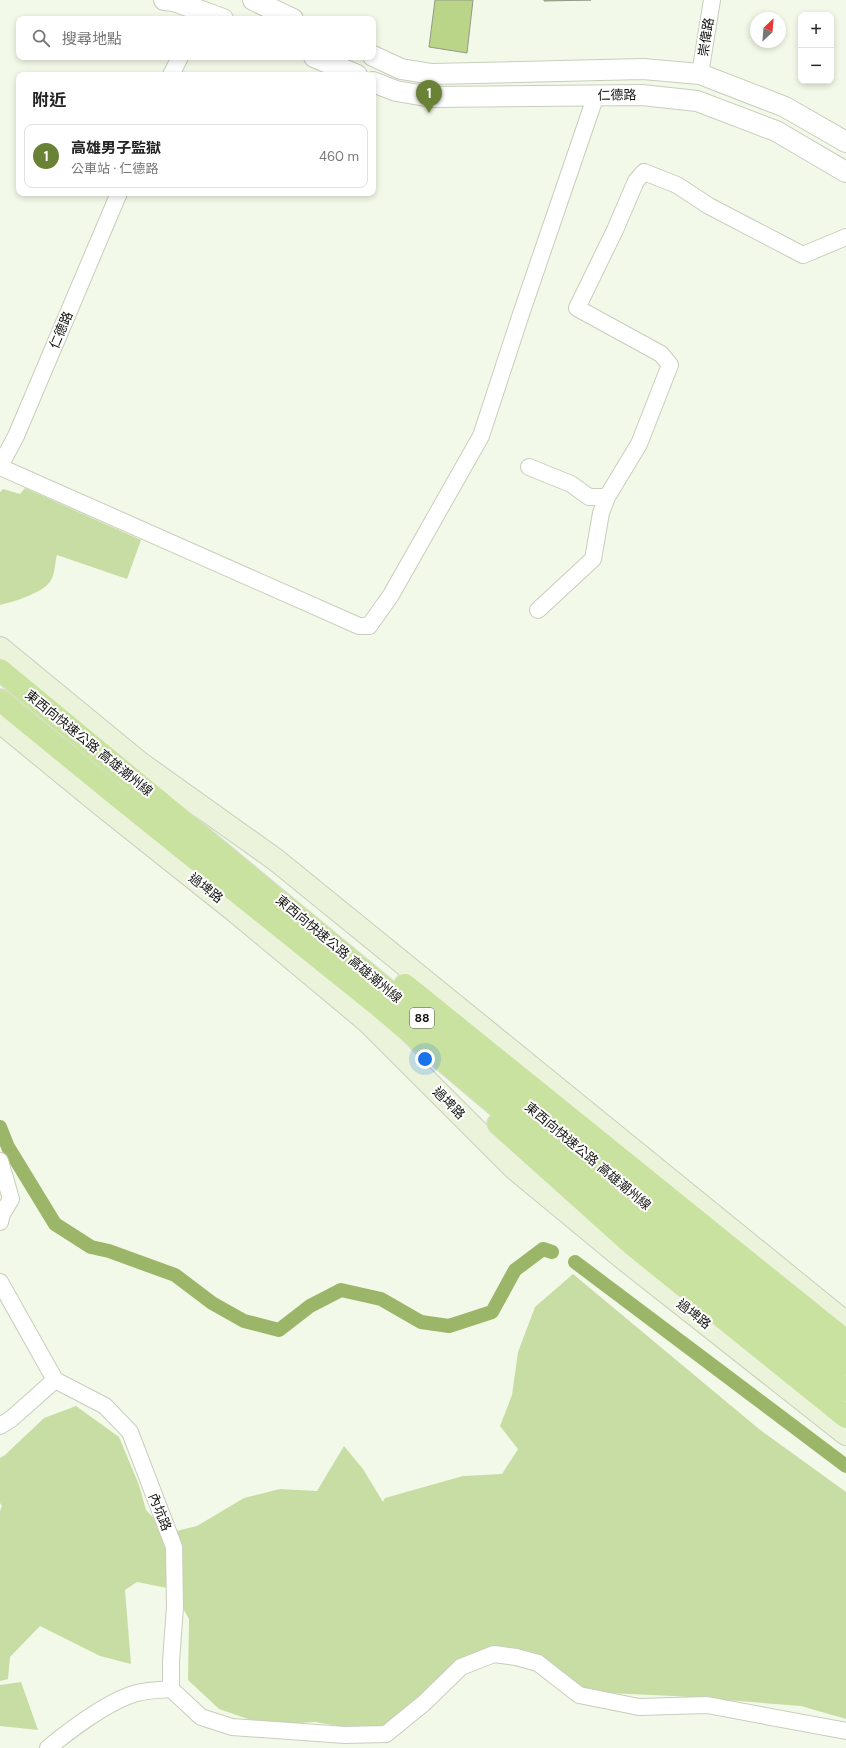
<!DOCTYPE html>
<html lang="zh-TW">
<head>
<meta charset="utf-8">
<style>
	body { margin:0; font-family:"DM Sans","Noto Sans TC",sans-serif; background:#f6f6f6; color:#222 }
	.controls { position:absolute; right:12px; top:12px; display:grid; overflow:hidden; border-radius:8px; box-shadow:0 2px 6px #0003 }
	.controls button { width:36px; height:36px; display:grid; place-items:center; padding:0; border:0; border-bottom:1px solid #e0e0e0; background:#fff; color:#222; font:20px sans-serif }
	.compass { position:absolute; left:750px; top:12px; width:36px; height:36px; border-radius:50%; background:#fff; box-shadow:0 2px 6px #0003; rotate:26deg }
	.you { position:absolute; left:425px; top:1059px; width:14px; height:14px; margin:-10px; border:3px solid #fff; border-radius:50%; background:#1a73e8; box-shadow:0 0 0 6px #1a73e833 }
	.badge { display:grid; place-items:center; width:26px; height:26px; border-radius:50%; background:#698235; color:#fff; font-size:13px; font-weight:700 }
	.pin { position:absolute; translate:-50% -33px; filter:drop-shadow(0 1px 2px #0008) }
	.pin::after { content:''; position:absolute; top:21px; width:14px; height:12px; background:inherit; clip-path:polygon(0 0,100% 0,50% 100%) }
	.list { margin:0; padding:0; list-style:none }
	h2 { display:flex; justify-content:space-between; align-items:center; height:52px; margin:0; padding:0 16px; font-size:17px }
	h2 small { font-size:13px; font-weight:400; color:#767676 }
	.list li { display:grid; grid-template-columns:26px 1fr auto; gap:12px; align-items:center; box-sizing:border-box; height:64px; margin:0 8px 8px; padding:0 8px; border:1px solid #e0e0e0; border-radius:8px }
	.list b { display:block; font-size:15px; white-space:nowrap }
	.list p { margin:0; font-size:13px; white-space:nowrap; color:#767676 }
	.list em { font-size:13px; font-style:normal; color:#767676 }
	.icon { flex:none; width:22px; height:22px; fill:none; stroke:currentColor; stroke-width:2; stroke-linecap:round; stroke-linejoin:round }
	.map { position:relative; flex:none; width:846px; height:1748px; overflow:hidden }
	.search { position:absolute; background:#fff; box-shadow:0 2px 6px #0003; left:16px; top:16px; width:360px; height:44px; display:flex; align-items:center; gap:10px; box-sizing:border-box; padding:0 14px; border-radius:8px; color:#767676; font-size:15px }
	.panel { position:absolute; background:#fff; box-shadow:0 2px 6px #0003; left:16px; top:72px; width:360px; height:124px; border-radius:8px }
	.map>svg:first-child { display:block }
	.green { fill:#c8dda4 }
	.lines { fill:none; stroke-linecap:round; stroke-linejoin:round }
	.canal { stroke:#9bb569; stroke-width:14 }
	.building { fill:#bad588; stroke:#939989 }
	.minor-casing { stroke:#c7cebd; stroke-width:18 }
	.tertiary-casing { stroke:#c7cebd; stroke-width:22 }
	.secondary-casing { stroke:#c7cebd; stroke-width:24 }
	.trunk-casing { stroke:#dddedd; stroke-width:24 }
	.minor { stroke:#fff; stroke-width:16 }
	.tertiary { stroke:#fff; stroke-width:20 }
	.secondary { stroke:#ebf4db; stroke-width:22 }
	.trunk { stroke:#cae29f; stroke-width:22 }
	.labels { text-anchor:middle; dominant-baseline:central; stroke-width:4; stroke-linejoin:round; paint-order:stroke }
	.shield { fill:#fff; stroke:#575855; stroke-width:1 }
	.shield-label { font-size:12px; font-weight:bold; fill:#0f110c }
	.street-label { font-size:13px; fill:#0f110c; stroke:#fff }
</style>
</head>
<body>
<div class="map">
<svg width="846" height="1748" viewBox="0 0 846 1748">
	<rect width="100%" height="100%" fill="#f3f9e8"/>
	<!-- green -->
	<g class="green">
		<path d="M25,488L141,540L127,579L57,555C55,562 55,574 51,580C44,593 13,602 0,605V492L3,489L20,494Z"/>
		<path d="M573,1274L759,1429L846,1492V1719L801,1706L674,1696L584,1692L563,1674L497,1660L449,1681L384,1734L315,1722L265,1725L219,1709L188,1680L189,1619L172,1589L137,1582L125,1590L131,1664L100,1656L40,1626L10,1657L8,1679L0,1681V1511L2,1506L0,1503V1458L5,1455L44,1418L76,1406L119,1437L139,1485L146,1510L168,1533L197,1526L244,1498L280,1489L317,1491L344,1446L363,1469L383,1502L385,1498L463,1476L502,1474L518,1449L500,1426L512,1395L518,1352L535,1307Z"/>
		<path d="M21,1682L38,1730L0,1726V1685Z"/>
	</g>
	<g class="lines">
		<!-- canal -->
		<g class="canal">
			<path d="M0,1127L8,1147L55,1224L91,1247L109,1251L175,1275L212,1303L244,1321L279,1330L310,1306L341,1290L381,1299L421,1322L449,1326L492,1312L515,1270L543,1249L552,1252"/>
			<path d="M575,1262L846,1466"/>
		</g>
	</g>
	<!-- building -->
	<g class="building">
		<path d="M435,0H473L467,53L429,47Z"/>
		<path d="M544,0H591L544,1Z"/>
	</g>
	<g class="lines">
		<defs>
			<g id="minor">
				<path d="M700,74L712,0"/>
				<path d="M171,75L180,57"/>
				<path d="M0,466L16,436L119,193"/>
				<path d="M0,467L359,626H369L391,595L481,436L521,314L596,95"/>
				<path d="M529,467L571,484L589,497H607"/>
				<path d="M538,610L593,559L601,513L607,497L639,444L670,365L661,354L577,308L615,230L636,181L644,172L677,185L709,206L803,255L846,237"/>
				<path d="M0,1161L11,1199L2,1214L0,1222"/>
				<path d="M0,1282L55,1380L105,1406L130,1432L174,1547L175,1607L171,1661V1689"/>
				<path d="M0,1426L11,1419L55,1380"/>
				<path d="M171,1689L201,1717L232,1727L345,1735L386,1734L424,1703L461,1667L494,1654L516,1657L538,1663L579,1695L639,1707L707,1705L846,1731"/>
				<path d="M48,1748C70,1730 110,1700 137,1693C148,1690 160,1690 171,1689"/>
			</g>
			<g id="tertiary">
				<path d="M164,0L174,1L223,19"/>
				<path d="M253,0L293,19"/>
				<path d="M373,56L401,69L432,74L643,69L700,74L785,107L846,142"/>
				<path d="M314,57L357,75"/>
				<path d="M373,82L396,91L432,97L642,95L697,101L776,131L846,172"/>
			</g>
			<g id="secondary">
				<path d="M0,648L140,763L276,860L846,1323"/>
				<path d="M0,722L104,807L236,912L368,1022L515,1169L624,1259L846,1434"/>
			</g>
			<g id="trunk">
				<path d="M0,670L658,1214L846,1364"/>
				<path d="M0,700L115,794L380,1007L645,1231L846,1390"/>
				<path d="M405,985L846,1341"/>
				<path d="M498,1124L634,1246L846,1417"/>
			</g>
		</defs>
		<!-- minor casing -->
		<use href="#minor" class="minor-casing"/>
		<!-- tertiary casing -->
		<use href="#tertiary" class="tertiary-casing"/>
		<!-- secondary casing -->
		<use href="#secondary" class="secondary-casing"/>
		<!-- trunk casing -->
		<use href="#trunk" class="trunk-casing"/>
		<!-- minor -->
		<use href="#minor" class="minor"/>
		<!-- tertiary -->
		<use href="#tertiary" class="tertiary"/>
		<!-- secondary -->
		<use href="#secondary" class="secondary"/>
		<!-- trunk -->
		<use href="#trunk" class="trunk"/>
	</g>
	<g class="labels">
		<!-- shield labels -->
		<rect class="shield" x="410" y="1008" width="24" height="20" rx="3"/>
		<g class="shield-label">
			<text x="422" y="1018">88</text>
		</g>
		<!-- street labels -->
		<g class="street-label">
			<text transform="translate(706 37) rotate(-81)">崇偉路</text>
			<text transform="translate(617 95) rotate(-1)">仁德路</text>
			<text transform="translate(61 330) rotate(-67)">仁德路</text>
			<text transform="translate(89 743) rotate(39)">東西向快速公路 高雄潮州線</text>
			<text transform="translate(206 888) rotate(38)">過埤路</text>
			<text transform="translate(339 949) rotate(40)">東西向快速公路 高雄潮州線</text>
			<text transform="translate(449 1103) rotate(45)">過埤路</text>
			<text transform="translate(588 1156) rotate(40)">東西向快速公路 高雄潮州線</text>
			<text transform="translate(694 1314) rotate(38)">過埤路</text>
			<text transform="translate(160 1512) rotate(68)">內坑路</text>
		</g>
	</g>
</svg>
<div class="controls">
<button>+</button>
<button>−</button>
</div>
<svg class="compass" viewBox="-18 -18 36 36"><path d="M0-13l5 13h-10z" fill="#e53935"/><path d="M0 13l5-13h-10z" fill="#767676"/></svg>
<div class="you"></div>
<div class="pin badge" style="left:429px;top:113px">1</div>
<div class="search"><svg class="icon" aria-label="search" viewBox="0 0 24 24"><circle cx="10" cy="10" r="6"/><path d="M15 15l6 6"/></svg>搜尋地點</div>
<section class="panel">
<h2>附近<small></small></h2>
<ul class="list">
<li><span class="badge">1</span><div><b>高雄男子監獄</b><p>公車站 · 仁德路</p></div><em>460 m</em></li>
</ul>
</section>
</div>
</body>
</html>
